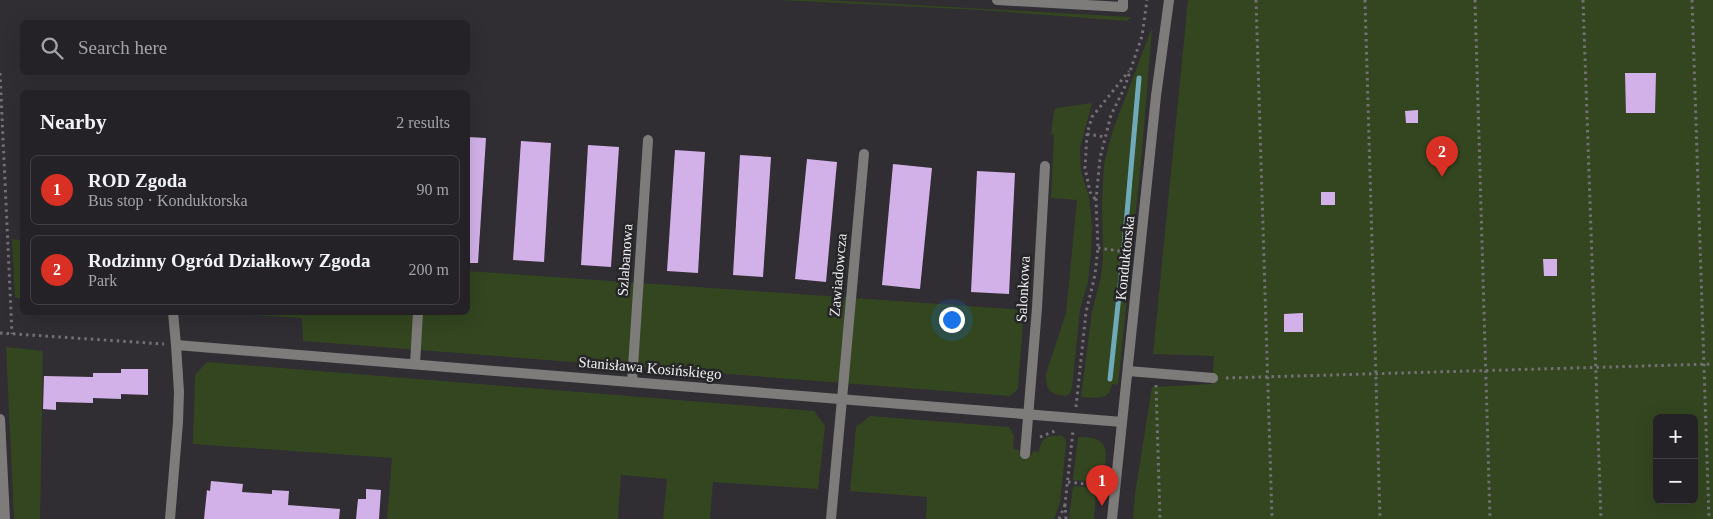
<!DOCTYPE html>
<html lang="en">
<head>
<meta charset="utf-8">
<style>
	body { margin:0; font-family:"Times New Roman",serif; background:#302f32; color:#f1f3f6 }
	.controls { position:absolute; right:15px; bottom:15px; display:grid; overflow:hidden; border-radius:8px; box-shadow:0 5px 20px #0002 }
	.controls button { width:45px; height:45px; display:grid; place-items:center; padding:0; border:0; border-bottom:1px solid #413f43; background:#242226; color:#f1f3f6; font:25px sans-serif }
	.you { position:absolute; left:951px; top:319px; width:18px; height:18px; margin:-12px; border:4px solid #fff; border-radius:50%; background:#1a73e8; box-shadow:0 0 0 8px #1a73e833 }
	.badge { display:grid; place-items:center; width:32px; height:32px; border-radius:50%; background:#d93025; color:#fff; font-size:16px; font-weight:700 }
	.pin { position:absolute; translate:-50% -41px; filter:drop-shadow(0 1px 2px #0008) }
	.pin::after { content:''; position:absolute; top:26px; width:18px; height:15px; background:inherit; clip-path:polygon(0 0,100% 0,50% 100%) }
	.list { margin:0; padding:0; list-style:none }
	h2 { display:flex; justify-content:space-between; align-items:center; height:65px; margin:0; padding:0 20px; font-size:21px }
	h2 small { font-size:16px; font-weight:400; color:#a3a4a7 }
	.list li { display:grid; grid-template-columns:32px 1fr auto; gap:15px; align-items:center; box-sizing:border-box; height:70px; margin:0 10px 10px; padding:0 10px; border:1px solid #413f43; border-radius:8px }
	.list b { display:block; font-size:19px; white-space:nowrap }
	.list p { margin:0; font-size:16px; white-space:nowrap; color:#a3a4a7 }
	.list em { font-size:16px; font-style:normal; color:#a3a4a7 }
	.icon { flex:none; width:28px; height:28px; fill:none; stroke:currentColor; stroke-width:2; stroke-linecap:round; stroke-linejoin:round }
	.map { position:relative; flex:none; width:1713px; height:519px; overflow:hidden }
	.search { position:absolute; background:#242226; box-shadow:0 5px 20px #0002; left:20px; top:20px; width:450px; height:55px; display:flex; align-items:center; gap:12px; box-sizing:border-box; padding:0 18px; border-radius:8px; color:#a3a4a7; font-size:19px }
	.panel { position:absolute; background:#242226; box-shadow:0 5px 20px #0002; left:20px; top:90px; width:450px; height:225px; border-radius:8px }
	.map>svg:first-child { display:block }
	.green { fill:#334620; fill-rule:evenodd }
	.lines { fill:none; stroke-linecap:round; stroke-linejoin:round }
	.stream { stroke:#70aaba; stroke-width:5 }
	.building { fill:#d2b1e9 }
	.path { stroke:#737175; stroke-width:3; stroke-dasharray:2.5 4; stroke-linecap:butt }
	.service { stroke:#7e7c7b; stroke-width:10 }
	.minor { stroke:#7e7c7b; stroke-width:10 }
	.tertiary { stroke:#7e7c7b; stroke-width:10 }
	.labels { text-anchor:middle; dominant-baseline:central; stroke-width:5; stroke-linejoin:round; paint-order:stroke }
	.street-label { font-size:15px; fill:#f0eff1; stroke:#262528 }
</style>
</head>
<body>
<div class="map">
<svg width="1713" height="519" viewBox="0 0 1713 519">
	<rect width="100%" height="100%" fill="#302e32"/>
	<!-- green -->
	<g class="green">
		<path d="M779,0H825L1131,17L1127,21L981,10Z"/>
		<path d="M1188,0H1713V519H1133L1135,494L1152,387L1212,384L1214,356L1153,354ZM1657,418H1694V500H1657Z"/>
		<path d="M1152,28L1142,152L1118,385L1112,384C1110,401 1095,398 1081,397L1092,312L1101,277L1103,258L1102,202L1104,164L1113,130Z"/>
		<path d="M1092,103L1080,148L1081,171L1089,197L1092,227L1091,253L1088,282L1080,309L1072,388L1070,393L1066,396C1050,394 1046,391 1046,374L1066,313L1077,200L1051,198L1054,135L1051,134L1054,112L1056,108Z"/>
		<path d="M12,239L22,240V298H15Z"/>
		<path d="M468,271L1024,310L1018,388L1016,391L1010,396L303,341L302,318L220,313L468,312Z"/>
		<path d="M6,347L43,351L40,519H14Z"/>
		<path d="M207,362L814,411L825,426L818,489L713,482L710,519H663L667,479L621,475L618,519H387L392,458L193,444L195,375Z"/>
		<path d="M870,416L1009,427L1014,436L1013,449L1019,450V454L1032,455L1033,451L1039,452C1040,438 1049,434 1062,436L1066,440V445L1060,503L1054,519H926L927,497L850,491L856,427Z"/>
		<path d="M1078,437C1084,437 1092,437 1098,440C1112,447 1105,474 1095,482L1073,480Z"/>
		<path d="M1073,486L1095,488L1096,490L1094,519H1069Z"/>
	</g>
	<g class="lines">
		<!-- stream -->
		<g class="stream">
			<path d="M1124,247L1139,78"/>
			<path d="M1110,379L1123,258"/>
		</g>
	</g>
	<!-- building -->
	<g class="building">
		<path d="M1625,73H1656L1655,113H1626Z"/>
		<path d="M1418,110V123H1406L1405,111Z"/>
		<path d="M468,137L486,138L478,263H468Z"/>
		<path d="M521,141L551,143L544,262L513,260Z"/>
		<path d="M588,145L619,147L611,267L581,265Z"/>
		<path d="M675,150L705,152L698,273L667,271Z"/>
		<path d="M740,155L771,157L763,277L733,275Z"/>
		<path d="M807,159L837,162L826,282L795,279Z"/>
		<path d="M893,164L932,168L920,289L882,285Z"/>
		<path d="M977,171L1015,173L1009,294L971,292Z"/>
		<rect x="1321" y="192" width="14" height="13"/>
		<path d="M1543,259H1557V276H1544Z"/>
		<path d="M1303,313V332H1284V314Z"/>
		<path d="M121,369H148V395L121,394V399L93,398V403L56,402V410L43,409L44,376L93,377V373H121Z"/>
		<path d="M211,481L243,484L242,492L272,494V490L289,491L288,505L340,509L339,519H204L207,490L210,491Z"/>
		<path d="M366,489L381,490L379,519H356L358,499H366Z"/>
	</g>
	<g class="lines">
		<!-- path -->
		<g class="path">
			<path d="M1256,0L1272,519"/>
			<path d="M1365,0L1380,519"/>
			<path d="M1475,0L1490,519"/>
			<path d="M1583,0L1601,519"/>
			<path d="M1692,0L1709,519"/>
			<path d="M0,73L12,334"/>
			<path d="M1087,134L1105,137"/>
			<path d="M1095,199L1090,192L1085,168L1087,134L1092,117L1129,71"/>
			<path d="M1098,248L1127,252"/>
			<path d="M0,333L164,344"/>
			<path d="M1226,378L1713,364"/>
			<path d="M1156,385L1160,519"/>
			<path d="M1076,407L1086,312L1095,275L1098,248L1096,200L1100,158L1111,115L1124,89L1142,36L1147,0"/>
			<path d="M1040,437L1055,431"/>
			<path d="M1068,482L1101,486"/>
			<path d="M1059,519L1065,505"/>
			<path d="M1066,519L1065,504L1073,431"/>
		</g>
		<!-- service -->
		<g class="service">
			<path d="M997,0L1123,7V0"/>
			<path d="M173,312L176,345"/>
			<path d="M415,364L418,312"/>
			<path d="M1128,371L1213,378"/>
			<path d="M632,382L648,140"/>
			<path d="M842,399L864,154"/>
			<path d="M1025,454L1037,308L1045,166"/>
		</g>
		<!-- minor -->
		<g class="minor">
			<path d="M0,419L5,519"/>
			<path d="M170,519L178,422L179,392L176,345L1122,422"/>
			<path d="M831,519L842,399"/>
		</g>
		<!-- tertiary -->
		<path class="tertiary" d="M1112,519L1156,96L1169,0"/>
	</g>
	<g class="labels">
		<!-- street labels -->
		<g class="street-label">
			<text transform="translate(1125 258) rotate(-84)">Konduktorska</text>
			<text transform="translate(625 260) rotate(-86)">Szlabanowa</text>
			<text transform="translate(838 275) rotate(-85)">Zawiadowcza</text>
			<text transform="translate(1023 289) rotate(-87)">Salonkowa</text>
			<text transform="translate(650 368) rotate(5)">Stanisława Kosińskiego</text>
		</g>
	</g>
</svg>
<div class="controls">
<button>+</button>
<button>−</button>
</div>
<div class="you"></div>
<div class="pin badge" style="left:1102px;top:506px">1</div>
<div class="pin badge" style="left:1442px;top:177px">2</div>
<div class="search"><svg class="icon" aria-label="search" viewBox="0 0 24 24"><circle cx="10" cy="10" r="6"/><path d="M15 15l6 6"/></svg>Search here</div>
<section class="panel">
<h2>Nearby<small>2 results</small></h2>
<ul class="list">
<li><span class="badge">1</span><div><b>ROD Zgoda</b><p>Bus stop · Konduktorska</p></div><em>90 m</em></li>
<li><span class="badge">2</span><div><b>Rodzinny Ogród Działkowy Zgoda</b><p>Park</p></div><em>200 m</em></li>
</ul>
</section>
</div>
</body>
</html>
